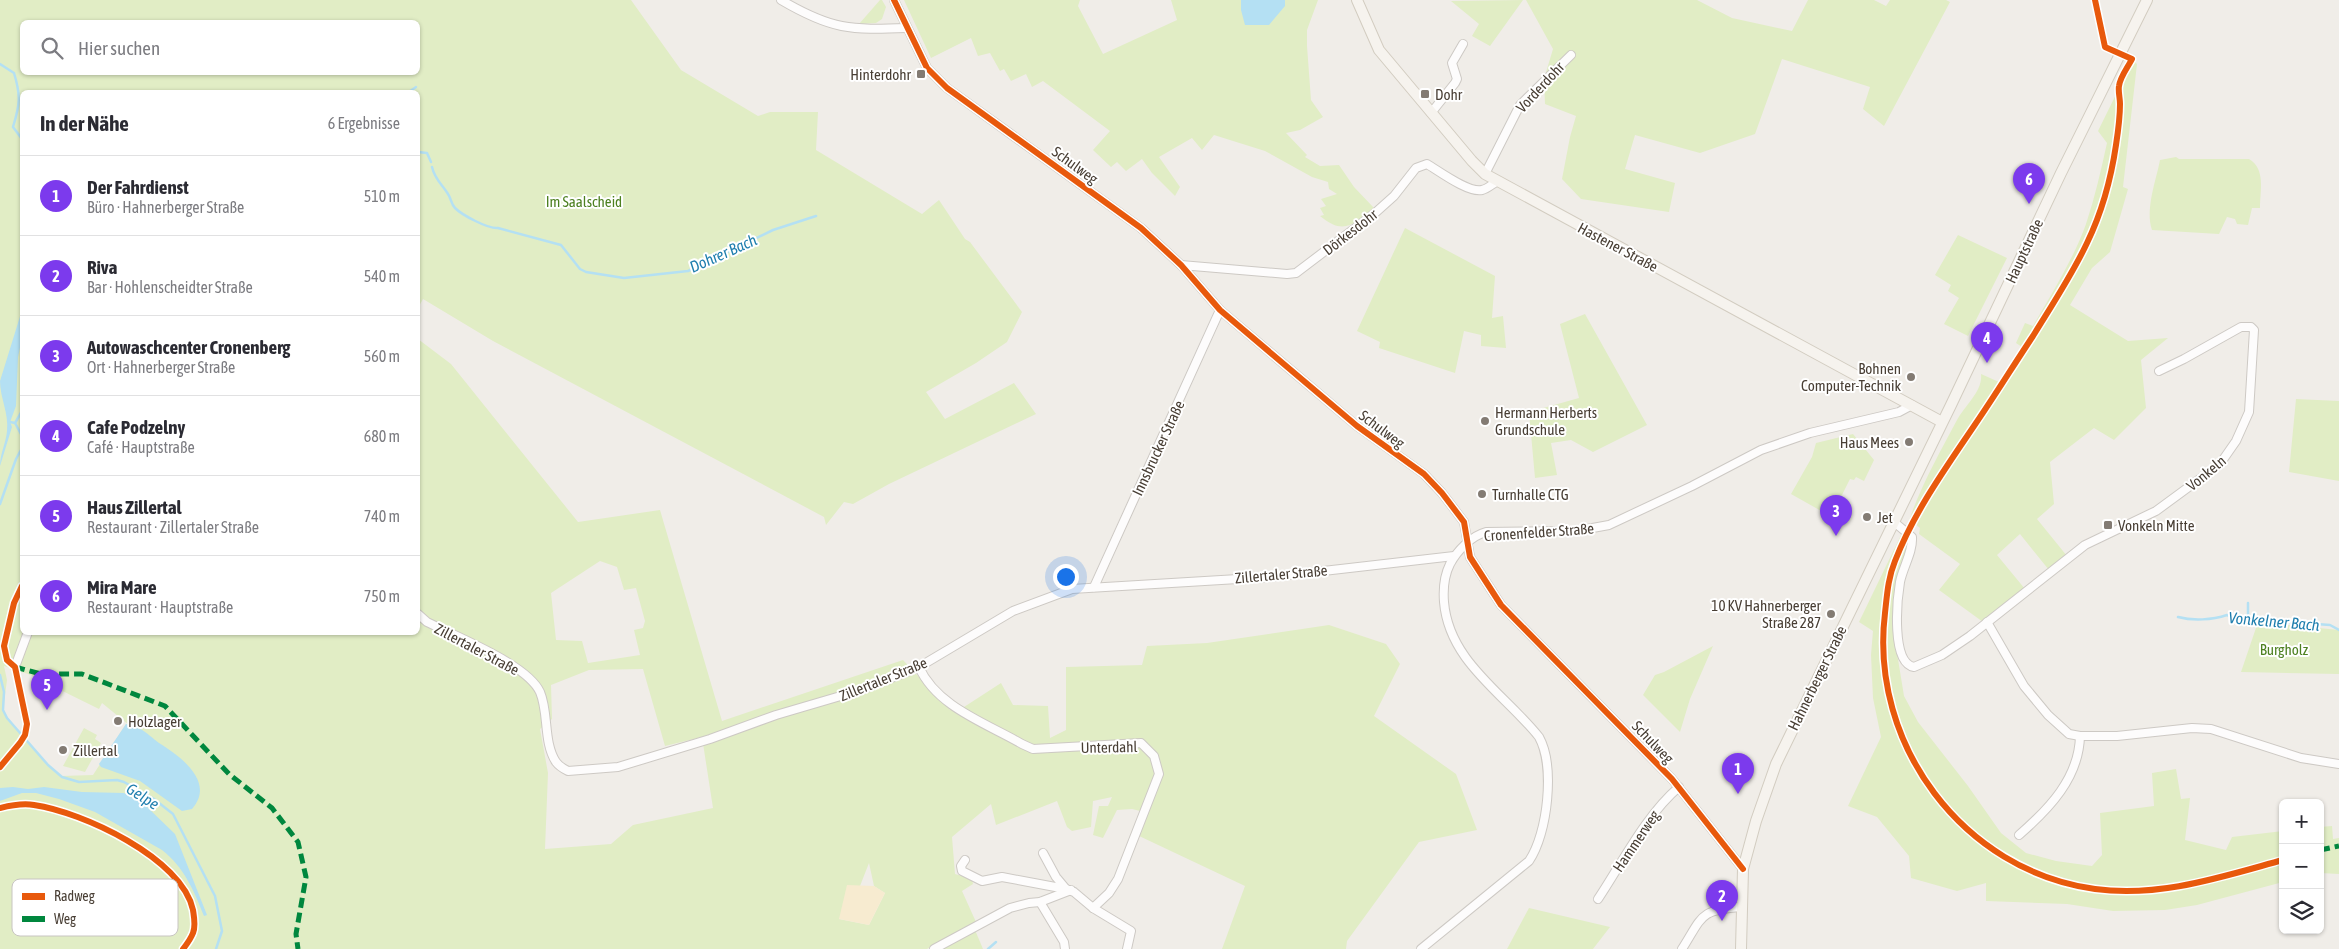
<!DOCTYPE html>
<html lang="de">
<head>
<meta charset="utf-8">
<style>
	body { margin:0; font-family:"Asap Condensed",sans-serif; background:#f7f7f7; color:#2b2b33 }
	.controls { position:absolute; right:15px; bottom:15px; display:grid; overflow:hidden; border-radius:8px; box-shadow:0 1px 4px #0004 }
	.controls button { width:45px; height:45px; display:grid; place-items:center; padding:0; border:0; border-bottom:1px solid #e1e1e2; background:#fff; color:#2b2b33; font:25px sans-serif }
	.you { position:absolute; left:1065px; top:576px; width:18px; height:18px; margin:-12px; border:4px solid #fff; border-radius:50%; background:#1a73e8; box-shadow:0 0 0 8px #1a73e833 }
	.badge { display:grid; place-items:center; width:32px; height:32px; border-radius:50%; background:#7c3aed; color:#fff; font-size:16px; font-weight:700 }
	.pin { position:absolute; translate:-50% -41px; filter:drop-shadow(0 1px 2px #0008) }
	.pin::after { content:''; position:absolute; top:26px; width:18px; height:15px; background:inherit; clip-path:polygon(0 0,100% 0,50% 100%) }
	.list { margin:0; padding:0; list-style:none }
	h2 { display:flex; justify-content:space-between; align-items:center; height:65px; margin:0; padding:0 20px; font-size:21px }
	h2 small { font-size:16px; font-weight:400; color:#7c7c81 }
	.list li { display:grid; grid-template-columns:32px 1fr auto; gap:15px; align-items:center; box-sizing:border-box; height:80px; padding:0 20px; border-top:1px solid #e1e1e2 }
	.list b { display:block; font-size:19px; white-space:nowrap }
	.list p { margin:0; font-size:16px; white-space:nowrap; color:#7c7c81 }
	.list em { font-size:16px; font-style:normal; color:#7c7c81 }
	.icon { flex:none; width:28px; height:28px; fill:none; stroke:currentColor; stroke-width:2; stroke-linecap:round; stroke-linejoin:round }
	.map { position:relative; flex:none; width:2339px; height:949px; overflow:hidden }
	.search { position:absolute; background:#fff; box-shadow:0 1px 4px #0004; left:20px; top:20px; width:400px; height:55px; display:flex; align-items:center; gap:12px; box-sizing:border-box; padding:0 18px; border-radius:8px; color:#7c7c81; font-size:19px }
	.panel { position:absolute; background:#fff; box-shadow:0 1px 4px #0004; left:20px; top:90px; width:400px; height:545px; border-radius:8px }
	.map>svg:first-child { display:block }
	.green { fill:#e1edc5; fill-rule:evenodd }
	.sand { fill:#f7ebd0 }
	.water { fill:#b4e0f3 }
	.lines { fill:none; stroke-linecap:round; stroke-linejoin:round }
	.stream { stroke:#b4e0f3; stroke-width:2.5 }
	.street-casing { stroke:#cdc9c4; stroke-width:10 }
	.secondary-casing { stroke:#d2ccc0; stroke-width:12 }
	.street { stroke:#fdfcfc; stroke-width:8 }
	.secondary { stroke:#f6f3ee; stroke-width:10 }
	.quiet { stroke:#00873e; stroke-width:5; stroke-dasharray:10 5; stroke-linecap:butt }
	.cycleway-casing { stroke:#fff; stroke-width:9 }
	.cycleway { stroke:#e8590c; stroke-width:6 }
	.poi-dot { fill:#837b73; stroke:#fff; stroke-width:2 }
	.labels { text-anchor:middle; dominant-baseline:central; stroke-width:4; stroke-linejoin:round; paint-order:stroke }
	.poi-label { font-size:15px; fill:#483e34; stroke:#fff; text-anchor:start }
	.street-label { font-size:15px; fill:#483e34; stroke:#fff }
	.park-label { font-size:15px; fill:#4d8021; stroke:#fff }
	.water-label { font-size:16px; font-style:italic; fill:#1f7eae; stroke:#fff }
	.key { fill:#fff; stroke:#c8c5c2; stroke-width:1 }
	.key-label { font-size:14px; fill:#483e34 }
</style>
</head>
<body>
<div class="map">
<svg width="2339" height="949" viewBox="0 0 2339 949">
	<rect width="100%" height="100%" fill="#f0ede8"/>
	<!-- green -->
	<g class="green">
		<path d="M0,0H631L681,70L758,116L770,112H818L816,150L922,214L939,200L965,239L970,242L1022,312L1007,342L976,363L926,392L945,419L1014,383L1036,414L889,484L853,504L844,502L826,525L824,517L493,341L423,299L418,308V92H22V632H418V339L451,364L578,522L660,510L722,721L903,660L950,710L962,708L969,713L964,707L1001,683L1013,705L1048,706L1050,738L1066,730V667L1142,665L1147,646L1207,643L1329,625L1386,644L1400,664L1374,716L1456,774L1477,830L1419,842L1347,941L1346,949H1222L1245,886L1137,835L1144,812L1132,809L1117,810L1103,838L1093,835L1099,806H1108L1112,797L1093,801L1091,827L1072,831L1067,827L1057,801L996,825L991,804L952,837L955,874L972,879L973,884L962,891L976,922L927,949H0ZM22,22H418V72H22ZM600,561L617,567L624,590L636,588L645,621L643,628L634,630L640,655L588,663L582,641L556,640L551,593ZM4,666L28,674L99,709L102,703L129,725L126,724L93,775L61,776L48,765L7,718L3,710L7,680ZM643,669L665,746L702,737L713,808L633,825L611,844L545,849L548,773L540,729L552,719L551,685L589,670ZM869,863L874,886L885,893L869,925L839,919L860,886Z"/>
		<path d="M880,0H882L886,7L882,19L876,23L859,24Z"/>
		<path d="M904,0H1080L1078,6L1103,54L1177,20L1171,0H1318L1307,30V46L1311,100L1323,117L1300,130L1286,133L1307,155L1305,157L1320,166L1339,165L1354,187L1374,208C1354,224 1344,236 1320,216L1324,215L1320,208L1326,206L1321,199L1337,194L1329,189L1328,182L1312,177L1265,151L1214,135L1202,150L1192,138L1159,157L1180,187L1175,196L1152,173L1142,159L1126,171L1117,162L1111,167L1093,150L1110,131L1043,81L1032,87L1026,74L1011,81L1004,69L1000,71L990,53L978,56L971,38L931,58Z"/>
		<path d="M1523,0L1490,46L1472,36L1479,24L1451,1Z"/>
		<path d="M1526,0H1697L1732,18L1792,31L1808,0H1874L1886,6L1890,0H1946L1950,2L1884,126L1863,109L1870,87L1782,59L1755,134L1700,153L1635,135L1625,169L1675,183L1669,212L1581,199L1562,179L1570,137L1576,116L1545,104L1544,79L1553,49Z"/>
		<path d="M2133,60L2137,64L2123,187L2128,189L2110,252L2092,268L2070,305L2128,341L2168,338L2141,360L2146,408L2114,440L2094,428L2050,462L2054,504L2037,519L2067,556L2049,570L2020,534L1997,555L2025,589L1983,622L1939,590L1960,564L1919,534L1920,528L1915,524L1954,460L1951,457L1910,524H1908C1919,489 1940,452 1957,420C1965,405 1983,391 1981,374L1999,382L2022,347L2016,343L2025,323L2033,326C2052,293 2073,260 2086,224C2095,197 2101,170 2107,143L2098,131Z"/>
		<path d="M2176,157L2179,159H2249C2266,169 2260,191 2260,208H2252L2248,225L2237,224L2235,219L2227,217L2219,234L2152,230C2145,209 2156,181 2160,160Z"/>
		<path d="M1405,228L1495,276L1492,318L1503,316L1506,348L1481,346V335L1464,331L1455,373L1379,348L1380,342L1357,331Z"/>
		<path d="M1958,235L2007,258L1968,336L1944,324L1959,298L1948,291L1951,285L1935,275Z"/>
		<path d="M1585,314L1647,425L1593,452L1571,440L1551,443L1557,475L1535,478L1529,412L1579,398L1560,324Z"/>
		<path d="M2296,399L2339,401V481L2289,472Z"/>
		<path d="M1853,434L1874,460L1864,481L1856,477L1854,480L1850,479L1836,507L1843,510L1839,521L1791,494L1812,457L1816,443Z"/>
		<path d="M1902,533L1905,535C1883,580 1878,624 1882,674L1887,673C1881,628 1886,580 1908,540L1909,546L1896,588V647L1904,696L1918,722L1968,786L2001,833L2026,853L2056,861L2092,866L2102,855L2100,813L2154,806L2152,773L2176,769L2181,799L2190,798L2185,840L2226,850L2232,837L2283,831V882L2197,905L2165,910L2113,911L2067,904L1986,901V883L1957,891L1911,878L1909,856L1877,817L1848,806L1881,737L1873,698L1871,655L1873,631L1859,622Z"/>
		<path d="M2258,622L2339,630V674L2241,672Z"/>
		<path d="M1713,646L1690,699L1680,732L1643,695L1655,675L1664,672Z"/>
		<path d="M84,728L97,735L95,739L101,743L85,772L63,766Z"/>
		<path d="M2332,826L2333,839L2339,838V874L2320,873V827Z"/>
		<path d="M1529,908L1610,927L1593,949H1507Z"/>
		<path d="M975,930L983,949H942Z"/>
	</g>
	<!-- sand -->
	<path class="sand" d="M847,885L874,886L885,893L869,925L839,919Z"/>
	<!-- water -->
	<g class="water">
		<path d="M1241,0H1285V6L1269,25H1245L1241,10Z"/>
		<path d="M22,310V338L18,357L16,406L10,422L12,427L0,466C0,453 6,443 7,431C9,413 0,398 0,381Z"/>
		<path d="M126,724C131,726 136,727 140,729C147,732 153,739 159,743C180,756 216,782 192,809L182,811L140,781L101,767L99,764Z"/>
		<path d="M13,787L28,789L44,787L82,792L124,793L146,806L175,834L207,915L204,916C194,891 184,867 162,850L95,812L59,799L36,793H22L0,801V788Z"/>
	</g>
	<g class="lines">
		<!-- stream -->
		<g class="stream">
			<path d="M0,64L14,73C21,96 20,104 13,127L22,139"/>
			<path d="M409,92L416,87"/>
			<path d="M418,152L427,153L431,162"/>
			<path d="M432,167C435,180 442,184 448,194C451,198 451,204 455,208C462,215 488,229 498,228L561,245L580,269L586,272L624,278L688,271L773,230L816,216"/>
			<path d="M22,411L15,423L22,436"/>
			<path d="M10,422L15,423"/>
			<path d="M0,504L16,459L22,448"/>
			<path d="M2178,617C2193,621 2212,620 2227,615L2236,619L2244,617L2248,619L2330,625L2339,630"/>
			<path d="M2248,619V603"/>
			<path d="M0,675L4,692L3,710L7,718L48,765L62,777L79,782L117,780L124,782L154,799L173,814L215,896L222,931L216,949"/>
			<path d="M988,949L996,942"/>
		</g>
		<defs>
			<g id="street">
				<path d="M781,0C832,30 850,30 907,28"/>
				<path d="M894,0L927,68L947,88L1141,228L1181,265L1220,310L1357,426L1424,474L1442,493L1464,522L1470,557L1501,605L1672,779L1743,869"/>
				<path d="M1431,113L1455,83L1457,79L1452,63L1463,44"/>
				<path d="M1485,174L1520,105L1571,55"/>
				<path d="M1181,265L1287,274L1296,273L1375,213L1394,196L1416,168L1427,164C1439,171 1468,193 1482,190C1487,189 1491,185 1496,182"/>
				<path d="M1894,522L1912,537C1913,552 1903,567 1900,582C1897,600 1891,663 1914,667L1942,655L1970,636L2085,545L2156,511L2220,464L2236,441L2249,412L2254,330L2251,327H2241L2184,359L2159,371"/>
				<path d="M1094,587L1220,310"/>
				<path d="M418,614L427,622C455,636 527,664 540,692C549,713 543,742 556,762C559,766 564,769 568,771L618,767L710,739L776,715L861,690L919,667L1013,611L1072,589L1271,577L1454,556"/>
				<path d="M1987,622L2024,686L2048,715L2069,734L2080,736H2117L2192,728L2211,729L2301,758L2339,764"/>
				<path d="M15,667L28,632"/>
				<path d="M919,667C937,707 986,723 1022,744L1033,749L1141,743L1154,756L1159,774L1118,879L1109,893L1093,908"/>
				<path d="M2019,835C2049,809 2079,778 2080,736"/>
				<path d="M1043,853L1056,877L1066,889L1074,892L1093,908L1131,931L1127,949"/>
				<path d="M965,860L961,866L962,871L982,881L1002,877L1066,889"/>
				<path d="M1598,899C1622,863 1646,815 1679,787"/>
				<path d="M1040,902L1064,942L1065,949"/>
				<path d="M934,949L1010,908L1029,903L1040,902L1071,890"/>
				<path d="M1421,949L1529,861C1548,833 1555,766 1539,737C1505,694 1449,662 1444,602C1443,589 1444,576 1450,564C1457,551 1471,536 1486,532L1576,531L1609,525L1692,486L1761,450L1810,433L1899,412L1912,405"/>
				<path d="M1682,949C1703,916 1699,910 1741,907"/>
			</g>
			<g id="secondary">
				<path d="M1357,0L1379,50L1472,161L1485,174L1942,422"/>
				<path d="M1741,949L1743,869L1756,821L1776,764L1951,405L2061,173L2147,0"/>
			</g>
		</defs>
		<!-- street casing -->
		<use href="#street" class="street-casing"/>
		<!-- secondary casing -->
		<use href="#secondary" class="secondary-casing"/>
		<!-- street -->
		<use href="#street" class="street"/>
		<!-- secondary -->
		<use href="#secondary" class="secondary"/>
		<!-- quiet -->
		<g class="quiet">
			<path d="M15,667L41,674H82L165,706L229,774L272,808L298,842L306,877L296,934L298,949"/>
			<path d="M2320,850L2339,846"/>
		</g>
		<defs>
			<g id="cycleway">
				<path d="M894,0L927,68L947,88L1141,228L1181,265L1220,310L1357,426L1424,474L1442,493L1464,522L1470,557L1501,605L1672,779L1743,869"/>
				<path d="M2095,0L2105,47L2132,59C2128,67 2120,77 2119,86C2118,91 2120,98 2120,104C2120,117 2118,132 2116,145C2111,179 2102,212 2087,243C2072,275 2052,305 2033,336C2013,366 1994,397 1974,426C1945,469 1914,512 1895,561C1888,578 1887,595 1885,613C1869,744 1963,871 2095,889C2159,898 2221,877 2283,860"/>
				<path d="M0,767L20,743L25,735L27,724L15,667L7,660L4,646L14,603L22,586"/>
				<path d="M0,808C12,805 22,803 34,805C82,812 182,858 193,910C194,917 196,926 193,933C191,938 187,944 183,949"/>
			</g>
		</defs>
		<!-- cycleway casing -->
		<use href="#cycleway" class="cycleway-casing"/>
		<!-- cycleway -->
		<use href="#cycleway" class="cycleway"/>
	</g>
	<!-- markers -->
	<g class="poi-dot">
		<rect x="916" y="69" width="10" height="10" rx="2.5"/>
		<rect x="1420" y="89" width="10" height="10" rx="2.5"/>
		<circle cx="1911" cy="377" r="5"/>
		<circle cx="1485" cy="421" r="5"/>
		<circle cx="1909" cy="442" r="5"/>
		<circle cx="1482" cy="494" r="5"/>
		<circle cx="1867" cy="517" r="5"/>
		<rect x="2103" y="520" width="10" height="10" rx="2.5"/>
		<circle cx="1831" cy="614" r="5"/>
		<circle cx="118" cy="721" r="5"/>
		<circle cx="63" cy="750" r="5"/>
	</g>
	<g class="labels">
		<!-- poi labels -->
		<g class="poi-label">
			<text x="911" y="74" text-anchor="end">Hinterdohr</text>
			<text x="1435" y="94">Dohr</text>
			<text x="1901" y="368" text-anchor="end">Bohnen<tspan x="1901" dy="17">Computer-Technik</tspan></text>
			<text x="1495" y="412">Hermann Herberts<tspan x="1495" dy="17">Grundschule</tspan></text>
			<text x="1899" y="442" text-anchor="end">Haus Mees</text>
			<text x="1492" y="494">Turnhalle CTG</text>
			<text x="1877" y="517">Jet</text>
			<text x="2118" y="525">Vonkeln Mitte</text>
			<text x="1821" y="605" text-anchor="end">10 KV Hahnerberger<tspan x="1821" dy="17">Straße 287</tspan></text>
			<text x="128" y="721">Holzlager</text>
			<text x="73" y="750">Zillertal</text>
		</g>
		<!-- street labels -->
		<g class="street-label">
			<text transform="translate(1540 87) rotate(-47)">Vorderdohr</text>
			<text transform="translate(1075 165) rotate(36)">Schulweg</text>
			<text transform="translate(1350 232) rotate(-38)">Dörkesdohr</text>
			<text transform="translate(1618 247) rotate(28)">Hastener Straße</text>
			<text transform="translate(2024 251) rotate(-65)">Hauptstraße</text>
			<text transform="translate(1382 429) rotate(37)">Schulweg</text>
			<text transform="translate(1158 448) rotate(-65)">Innsbrucker Straße</text>
			<text transform="translate(2206 473) rotate(-40)">Vonkeln</text>
			<text transform="translate(1539 532) rotate(-4)">Cronenfelder Straße</text>
			<text transform="translate(1281 574) rotate(-5)">Zillertaler Straße</text>
			<text transform="translate(477 649) rotate(28)">Zillertaler Straße</text>
			<text transform="translate(1817 678) rotate(-64)">Hahnerberger Straße</text>
			<text transform="translate(883 679) rotate(-22)">Zillertaler Straße</text>
			<text transform="translate(1653 742) rotate(46)">Schulweg</text>
			<text transform="translate(1109 747) rotate(-1)">Unterdahl</text>
			<text transform="translate(1636 841) rotate(-56)">Hammerweg</text>
		</g>
		<!-- park labels -->
		<g class="park-label">
			<text x="584" y="201">Im Saalscheid</text>
			<text x="2284" y="649">Burgholz</text>
		</g>
		<!-- water labels -->
		<g class="water-label">
			<text transform="translate(723 253) rotate(-24)">Dohrer Bach</text>
			<text transform="translate(2274 621) rotate(5)">Vonkelner Bach</text>
			<text transform="translate(143 796) rotate(32)">Gelpe</text>
		</g>
	</g>
	<!-- legend -->
	<rect x="12" y="879" width="166" height="57" rx="8" class="key"/>
	<rect x="22" y="893" width="23" height="7" fill="#e8590c"/>
	<rect x="22" y="916" width="23" height="6" fill="#00873e"/>
	<g class="key-label">
		<text x="54" y="901">Radweg</text>
		<text x="54" y="924">Weg</text>
	</g>
</svg>
<div class="controls">
<button>+</button>
<button>−</button>
<button><svg class="icon" aria-label="layers" viewBox="0 0 24 24"><path d="M12 4l9 5-9 5-9-5zM3 14l9 5 9-5"/></svg></button>
</div>
<div class="you"></div>
<div class="pin badge" style="left:1738px;top:794px">1</div>
<div class="pin badge" style="left:1722px;top:921px">2</div>
<div class="pin badge" style="left:1836px;top:536px">3</div>
<div class="pin badge" style="left:1987px;top:363px">4</div>
<div class="pin badge" style="left:47px;top:710px">5</div>
<div class="pin badge" style="left:2029px;top:204px">6</div>
<div class="search"><svg class="icon" aria-label="search" viewBox="0 0 24 24"><circle cx="10" cy="10" r="6"/><path d="M15 15l6 6"/></svg>Hier suchen</div>
<section class="panel">
<h2>In der Nähe<small>6 Ergebnisse</small></h2>
<ul class="list">
<li><span class="badge">1</span><div><b>Der Fahrdienst</b><p>Büro · Hahnerberger Straße</p></div><em>510 m</em></li>
<li><span class="badge">2</span><div><b>Riva</b><p>Bar · Hohlenscheidter Straße</p></div><em>540 m</em></li>
<li><span class="badge">3</span><div><b>Autowaschcenter Cronenberg</b><p>Ort · Hahnerberger Straße</p></div><em>560 m</em></li>
<li><span class="badge">4</span><div><b>Cafe Podzelny</b><p>Café · Hauptstraße</p></div><em>680 m</em></li>
<li><span class="badge">5</span><div><b>Haus Zillertal</b><p>Restaurant · Zillertaler Straße</p></div><em>740 m</em></li>
<li><span class="badge">6</span><div><b>Mira Mare</b><p>Restaurant · Hauptstraße</p></div><em>750 m</em></li>
</ul>
</section>
</div>
</body>
</html>
